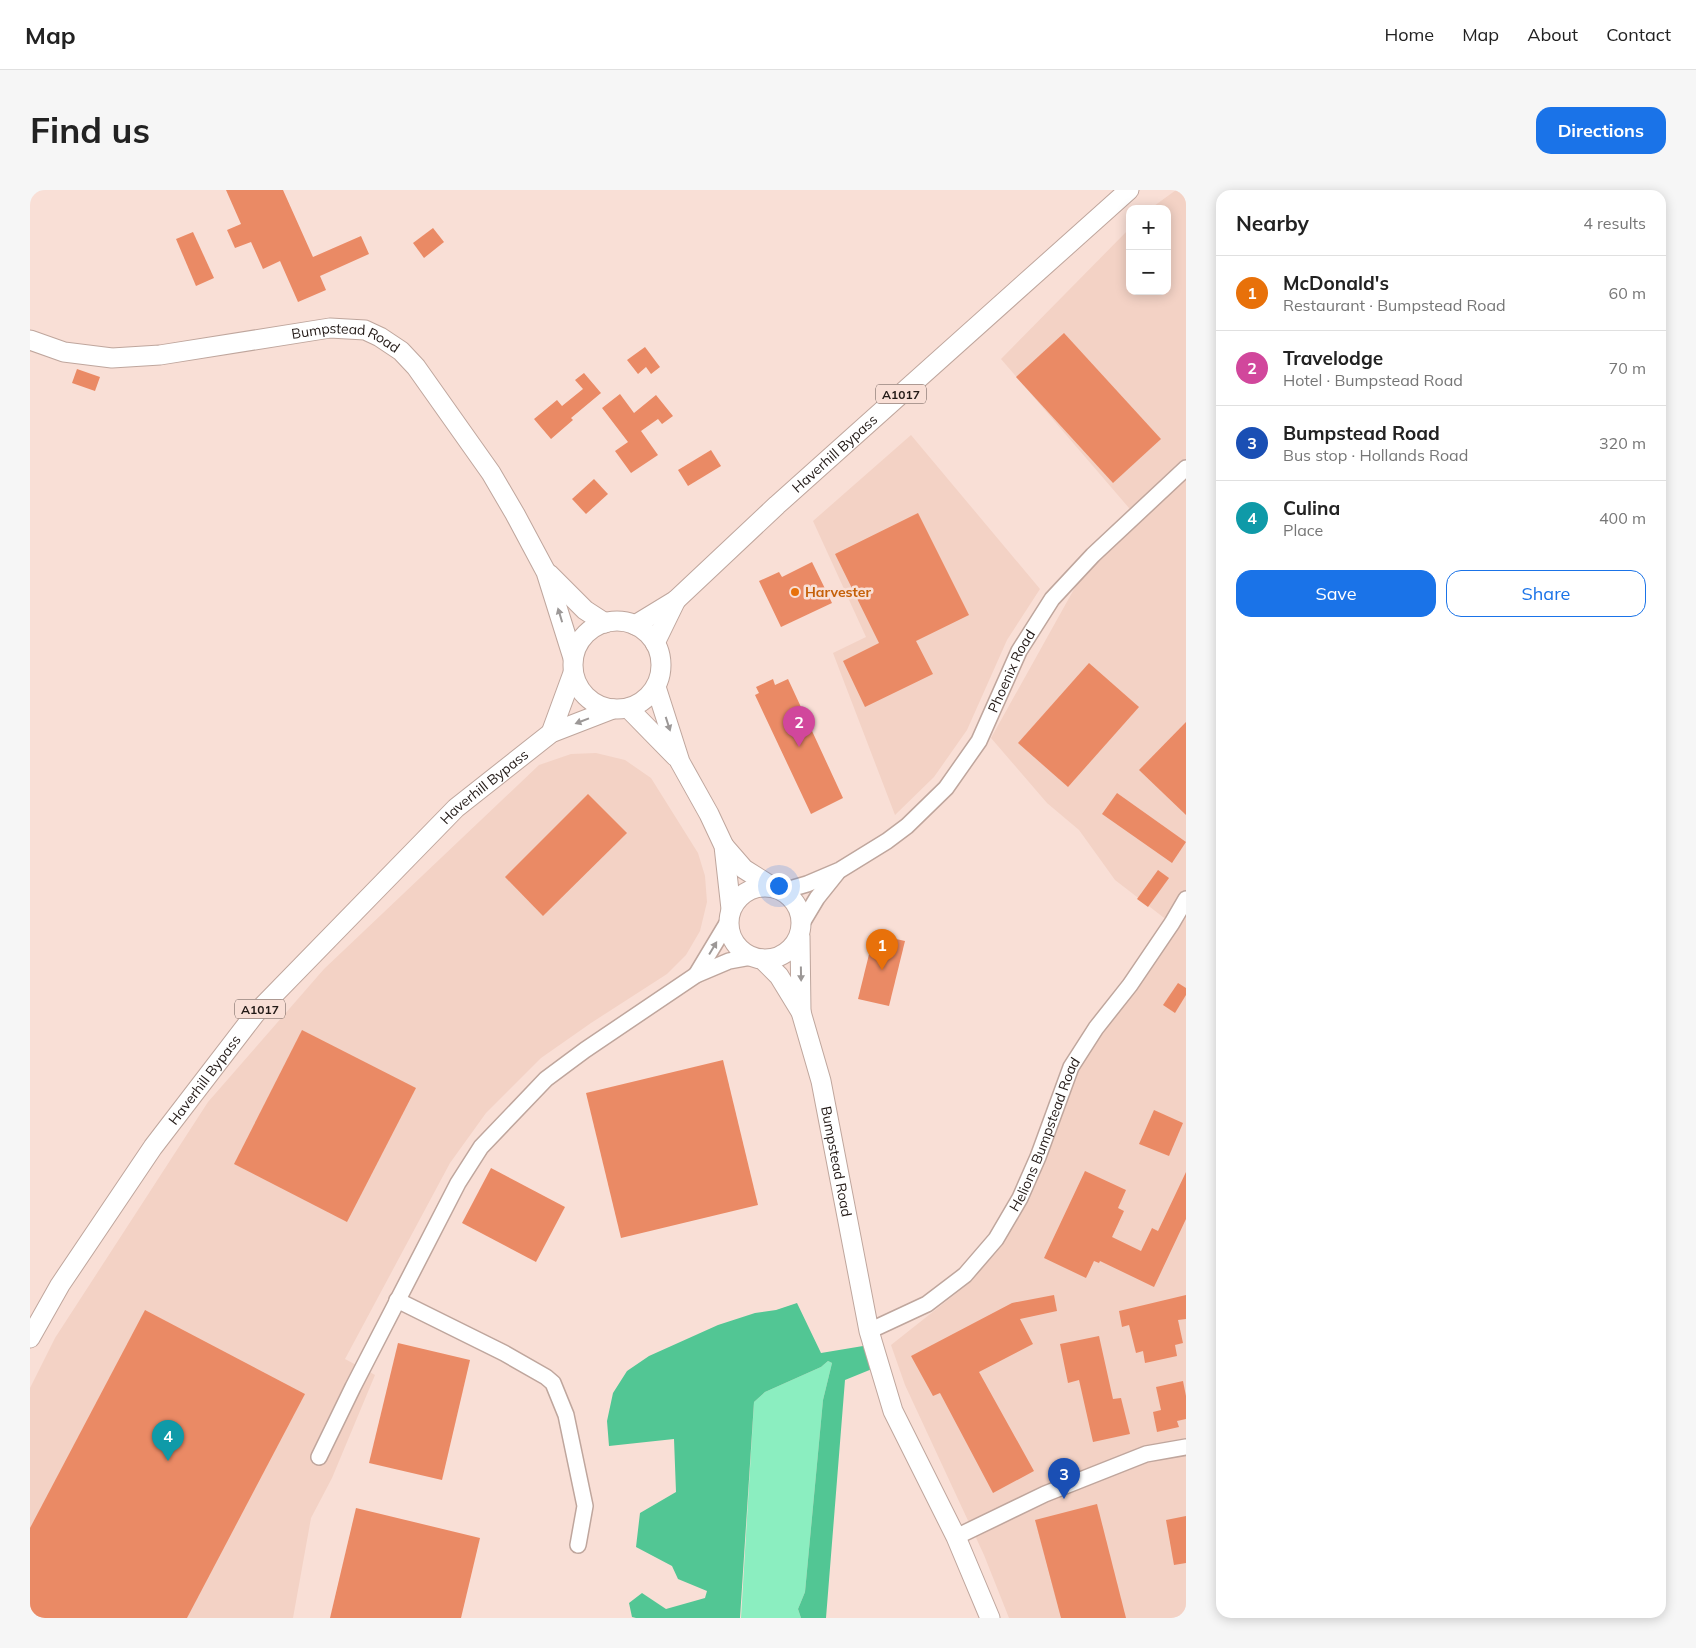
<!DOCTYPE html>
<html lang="en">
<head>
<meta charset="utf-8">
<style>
	body { margin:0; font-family:Mulish,sans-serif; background:#f6f6f6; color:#222 }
	.controls { position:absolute; right:15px; top:15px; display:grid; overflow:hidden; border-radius:10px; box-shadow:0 2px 12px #0003 }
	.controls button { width:45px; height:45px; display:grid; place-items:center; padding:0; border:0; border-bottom:1px solid #e0e0e0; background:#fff; color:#222; font:25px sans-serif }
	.you { position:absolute; left:748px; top:695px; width:18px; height:18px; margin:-12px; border:4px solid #fff; border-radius:50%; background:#1a73e8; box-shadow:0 0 0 8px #1a73e833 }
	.badge { display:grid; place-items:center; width:32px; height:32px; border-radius:50%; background:#1a73e8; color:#fff; font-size:16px; font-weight:700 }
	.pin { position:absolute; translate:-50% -41px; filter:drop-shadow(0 1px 2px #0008) }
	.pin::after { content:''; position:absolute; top:26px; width:18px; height:15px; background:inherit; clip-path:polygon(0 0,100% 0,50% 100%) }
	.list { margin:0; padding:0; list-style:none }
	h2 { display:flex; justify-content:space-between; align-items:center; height:65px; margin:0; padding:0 20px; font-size:21px }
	h2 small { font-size:16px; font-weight:400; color:#767676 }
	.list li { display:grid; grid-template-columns:32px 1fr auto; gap:15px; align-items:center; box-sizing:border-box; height:75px; padding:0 20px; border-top:1px solid #e0e0e0 }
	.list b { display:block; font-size:19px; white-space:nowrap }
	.list p { margin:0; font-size:16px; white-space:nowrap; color:#767676 }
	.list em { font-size:16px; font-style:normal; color:#767676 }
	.actions { display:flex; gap:10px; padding:15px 20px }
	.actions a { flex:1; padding:11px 0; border:1px solid #1a73e8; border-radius:15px; text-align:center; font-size:18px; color:#1a73e8 }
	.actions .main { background:#1a73e8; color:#fff }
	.map { position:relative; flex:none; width:1156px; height:1428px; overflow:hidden; border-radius:15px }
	header { display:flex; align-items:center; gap:30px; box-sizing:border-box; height:70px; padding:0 25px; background:#fff; border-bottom:1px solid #e0e0e0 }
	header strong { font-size:24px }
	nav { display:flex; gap:28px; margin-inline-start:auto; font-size:18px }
	.intro { display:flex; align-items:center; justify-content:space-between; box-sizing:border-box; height:120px; padding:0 30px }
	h1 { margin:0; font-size:35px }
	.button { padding:12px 22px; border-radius:15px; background:#1a73e8; color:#fff; font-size:18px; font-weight:700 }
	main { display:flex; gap:30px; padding:0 30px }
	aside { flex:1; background:#fff; border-radius:15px; box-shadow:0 2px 12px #0003 }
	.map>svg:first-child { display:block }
	.built { fill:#f3d2c5 }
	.green { fill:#8beec0 }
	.forest { fill:#52c694 }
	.building { fill:#ea8a65 }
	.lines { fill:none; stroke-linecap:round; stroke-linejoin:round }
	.minor-casing { stroke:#bfa69d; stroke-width:18 }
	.major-casing { stroke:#bfa69d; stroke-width:21 }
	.minor { stroke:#fff; stroke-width:15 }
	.major { stroke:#fff; stroke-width:19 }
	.oneway { fill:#9c9897 }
	.food-dot { fill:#e8710a; stroke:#f9dfd6; stroke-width:2 }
	.labels { text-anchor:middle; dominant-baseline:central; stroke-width:5; stroke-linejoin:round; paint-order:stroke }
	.shield { fill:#f9dfd6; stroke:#635550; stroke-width:1 }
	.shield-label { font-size:12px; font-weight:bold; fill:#231a17 }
	.street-label { font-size:14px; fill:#231a17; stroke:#f9dfd6 }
	.food-label { font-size:14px; font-weight:bold; fill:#c56008; stroke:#f9dfd6; text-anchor:start }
</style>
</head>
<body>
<header>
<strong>Map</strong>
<nav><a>Home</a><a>Map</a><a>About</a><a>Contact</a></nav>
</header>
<div class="intro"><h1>Find us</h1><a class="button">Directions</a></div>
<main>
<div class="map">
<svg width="1156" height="1428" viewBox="0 0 1156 1428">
	<rect width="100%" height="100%" fill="#f9dfd6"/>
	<!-- built -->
	<g class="built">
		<path d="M1146,0H1156V1428H979L954,1365L875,1195L861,1155L938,1094L970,1058L993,1017L1041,877L1142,734L1085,690L1049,640L1017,613L961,548L1063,365L1105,325L971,169L1100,38V101H1137V19H1120Z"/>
		<path d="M881,245L1010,399L977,450L937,540L904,587L865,625L803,463L836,447L783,331Z"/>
		<path d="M566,563L595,570L621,588L668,663L675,686L677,712L670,741L656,765L637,784L561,833L511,868L456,923L420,973L315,1169L345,1185L302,1288L281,1328L263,1428H0V1198L25,1148L178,912L294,779L509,575L541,564Z"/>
	</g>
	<!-- green -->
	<path class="green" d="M798,1171L802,1173L793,1210L775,1402L768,1419L771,1428H711L724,1212L735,1202L791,1177Z"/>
	<!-- forest -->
	<path class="forest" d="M767,1113L791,1163L833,1156L842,1179L815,1190L796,1428H771L768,1419L775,1402L793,1210L802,1173L798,1171L791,1177L735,1202L724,1212L710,1428H606L602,1427L599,1413L612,1403L636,1419L675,1408L677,1401L648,1389L642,1376L606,1357L610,1323L646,1302L644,1249L579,1256L577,1231L583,1203L597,1181L619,1166L688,1135L725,1123L746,1120Z"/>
	<!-- building -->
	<g class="building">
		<path d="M196,0H253L283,67L331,46L339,64L290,86L296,100L268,112L250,71L233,79L221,52L205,58L197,40L211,34Z"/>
		<path d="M403,38L414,52L394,68L383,53Z"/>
		<path d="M163,42L184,88L166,96L146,49Z"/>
		<path d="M1034,143L1131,249L1083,293L986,187Z"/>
		<path d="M615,157L630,177L621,184L616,177L608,184L597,170Z"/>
		<path d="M47,179L70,187L65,201L42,193Z"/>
		<path d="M554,183L571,203L541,228L543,230L521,249L504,229L527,210L532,216L553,199L545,190Z"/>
		<path d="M590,204L604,223L626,205L643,226L632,234L628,229L611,241L628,265L601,283L585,261L598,252L572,218Z"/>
		<path d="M681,260L691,276L658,296L648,280Z"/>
		<path d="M564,289L578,304L556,324L542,309Z"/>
		<path d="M888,323L939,425L886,451L903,484L835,517L813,471L849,453L805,364Z"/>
		<path d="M782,372L802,413L751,437L729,391L749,382L752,387Z"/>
		<path d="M1059,473L1109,517L1038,597L988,553Z"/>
		<path d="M743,489L745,495L758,489L813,608L781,624L725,505L729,503L726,497Z"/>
		<path d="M1156,532V625L1109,580Z"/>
		<path d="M1087,603L1156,652L1142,673L1072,624Z"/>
		<path d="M558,604L597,643L513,726L475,687Z"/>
		<path d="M1128,680L1139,688L1118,717L1107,709Z"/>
		<path d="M844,744L875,751L859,816L828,809Z"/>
		<path d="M1148,793L1156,798V805L1145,823L1133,815Z"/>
		<path d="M272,840L386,898L317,1032L204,974Z"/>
		<path d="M693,870L728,1015L591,1048L556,903Z"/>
		<path d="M1124,920L1153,933L1139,966L1109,954Z"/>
		<path d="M461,978L535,1017L506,1072L432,1033Z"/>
		<path d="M1055,981L1096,1000L1088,1018L1094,1021L1082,1047L1111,1061L1122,1038L1128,1041L1156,982V1029L1124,1097L1070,1071L1069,1073L1064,1071L1056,1088L1014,1068Z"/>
		<path d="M1024,1105L1027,1121L990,1129L1003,1154L949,1182L1004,1281L963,1303L910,1203L903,1206L881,1166L982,1113Z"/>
		<path d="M1156,1105V1129L1148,1130L1153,1153L1145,1155L1147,1166L1115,1173L1113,1161L1106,1163L1099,1135L1092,1137L1089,1121Z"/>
		<path d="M115,1120L275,1204L157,1428H0V1338Z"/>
		<path d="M1069,1146L1083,1209L1091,1208L1100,1244L1063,1252L1049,1190L1038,1193L1030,1154Z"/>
		<path d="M368,1153L440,1170L412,1290L339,1273Z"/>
		<path d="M1153,1191L1156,1206V1229L1147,1231L1149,1237L1127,1242L1123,1222L1131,1220L1126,1197Z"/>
		<path d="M1067,1314L1096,1428H1031L1005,1330Z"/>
		<path d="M326,1318L450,1348L431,1428H300Z"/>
		<path d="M1156,1326V1373L1144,1375L1136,1330Z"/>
	</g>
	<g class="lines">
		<defs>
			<g id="minor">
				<path id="s1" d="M753,701L777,694L810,680L857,651L877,636L916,598L949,551L989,461L1022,409L1063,365L1156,278"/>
				<path d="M772,733L787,708L807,683"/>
				<path d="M666,785L699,730"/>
				<path d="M367,1110L474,1163L516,1187L523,1193L536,1225L555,1316L548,1355"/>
				<path id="s2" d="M839,1141L897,1114L935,1085L966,1049L990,1008L1008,967L1041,877L1066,838L1100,795L1142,733L1156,709"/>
				<path d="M289,1267L323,1197L428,993L451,957L516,889L555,860L666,785L699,771L721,767"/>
				<path d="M926,1347L1015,1304L1116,1264L1156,1257"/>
			</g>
			<g id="major">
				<path id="s3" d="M0,150L34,162L82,168L130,165L300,138L335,140L350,147L371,161L386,177L461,283L485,324L516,382L543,468"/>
				<path d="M519,384L555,420L575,433"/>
				<circle cx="587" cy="475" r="44"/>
				<path id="s4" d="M605,435L646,410L747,315L1099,0"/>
				<path d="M625,453L646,410"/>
				<path d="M626,497L650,572L679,624L694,656L701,719"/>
				<path d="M598,518L646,567"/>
				<path d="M521,543L543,483"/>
				<path d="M694,656L714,679L741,696"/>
				<circle cx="735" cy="733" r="36"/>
				<path d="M770,746L771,822"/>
				<path id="s5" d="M732,769L749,786L771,822L791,891L839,1141L863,1221L926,1347L960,1428"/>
				<path id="s6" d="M0,1148L30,1095L123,957L225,824L426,618L521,543L583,519"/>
			</g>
		</defs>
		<!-- minor casing -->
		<use href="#minor" class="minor-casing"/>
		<!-- major casing -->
		<use href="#major" class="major-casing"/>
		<!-- minor -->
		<use href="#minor" class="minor"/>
		<!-- major -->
		<use href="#major" class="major"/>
	</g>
	<!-- one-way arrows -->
	<defs><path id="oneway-solid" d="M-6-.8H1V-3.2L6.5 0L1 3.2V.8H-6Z" transform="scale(1.25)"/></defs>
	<g class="oneway">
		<use href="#oneway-solid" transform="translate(530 425) rotate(-107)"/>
		<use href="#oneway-solid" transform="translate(552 531) rotate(159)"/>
		<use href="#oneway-solid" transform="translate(638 534) rotate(72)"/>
		<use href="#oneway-solid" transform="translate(683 758) rotate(-59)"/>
		<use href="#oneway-solid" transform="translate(771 784) rotate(89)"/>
	</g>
	<!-- markers -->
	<circle class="food-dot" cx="765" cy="402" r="5"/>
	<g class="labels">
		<!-- shield labels -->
		<g class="shield">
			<rect x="846" y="194.5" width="50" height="19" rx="4"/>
			<rect x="205" y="809.5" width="50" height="19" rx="4"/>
		</g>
		<g class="shield-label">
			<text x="871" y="204">A1017</text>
			<text x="230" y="819">A1017</text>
		</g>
		<!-- street labels -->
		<g class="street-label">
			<text stroke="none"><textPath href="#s3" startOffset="322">Bumpstead Road</textPath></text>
			<text stroke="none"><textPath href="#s4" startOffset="264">Haverhill Bypass</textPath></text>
			<text stroke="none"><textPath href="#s1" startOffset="330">Phoenix Road</textPath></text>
			<text stroke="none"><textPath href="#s6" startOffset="718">Haverhill Bypass</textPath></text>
			<text stroke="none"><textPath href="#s6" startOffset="312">Haverhill Bypass</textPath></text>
			<text stroke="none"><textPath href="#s2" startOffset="275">Helions Bumpstead Road</textPath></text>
			<text stroke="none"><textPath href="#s5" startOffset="220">Bumpstead Road</textPath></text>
		</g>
		<!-- food labels -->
		<g class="food-label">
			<text x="775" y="402">Harvester</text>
		</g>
	</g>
</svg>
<div class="controls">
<button>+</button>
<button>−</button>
</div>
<div class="you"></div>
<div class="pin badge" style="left:852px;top:780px;background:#e8710a">1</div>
<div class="pin badge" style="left:769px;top:557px;background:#d1479c">2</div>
<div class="pin badge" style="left:1034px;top:1309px;background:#1a4fb4">3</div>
<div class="pin badge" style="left:138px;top:1271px;background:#0f9aa8">4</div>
</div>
<aside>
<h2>Nearby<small>4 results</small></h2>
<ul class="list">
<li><span class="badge" style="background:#e8710a">1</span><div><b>McDonald's</b><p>Restaurant · Bumpstead Road</p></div><em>60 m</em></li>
<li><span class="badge" style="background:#d1479c">2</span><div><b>Travelodge</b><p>Hotel · Bumpstead Road</p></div><em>70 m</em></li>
<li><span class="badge" style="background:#1a4fb4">3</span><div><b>Bumpstead Road</b><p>Bus stop · Hollands Road</p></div><em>320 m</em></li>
<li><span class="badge" style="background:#0f9aa8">4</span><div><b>Culina</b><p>Place</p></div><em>400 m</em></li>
</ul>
<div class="actions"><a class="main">Save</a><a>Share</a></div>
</aside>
</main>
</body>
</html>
